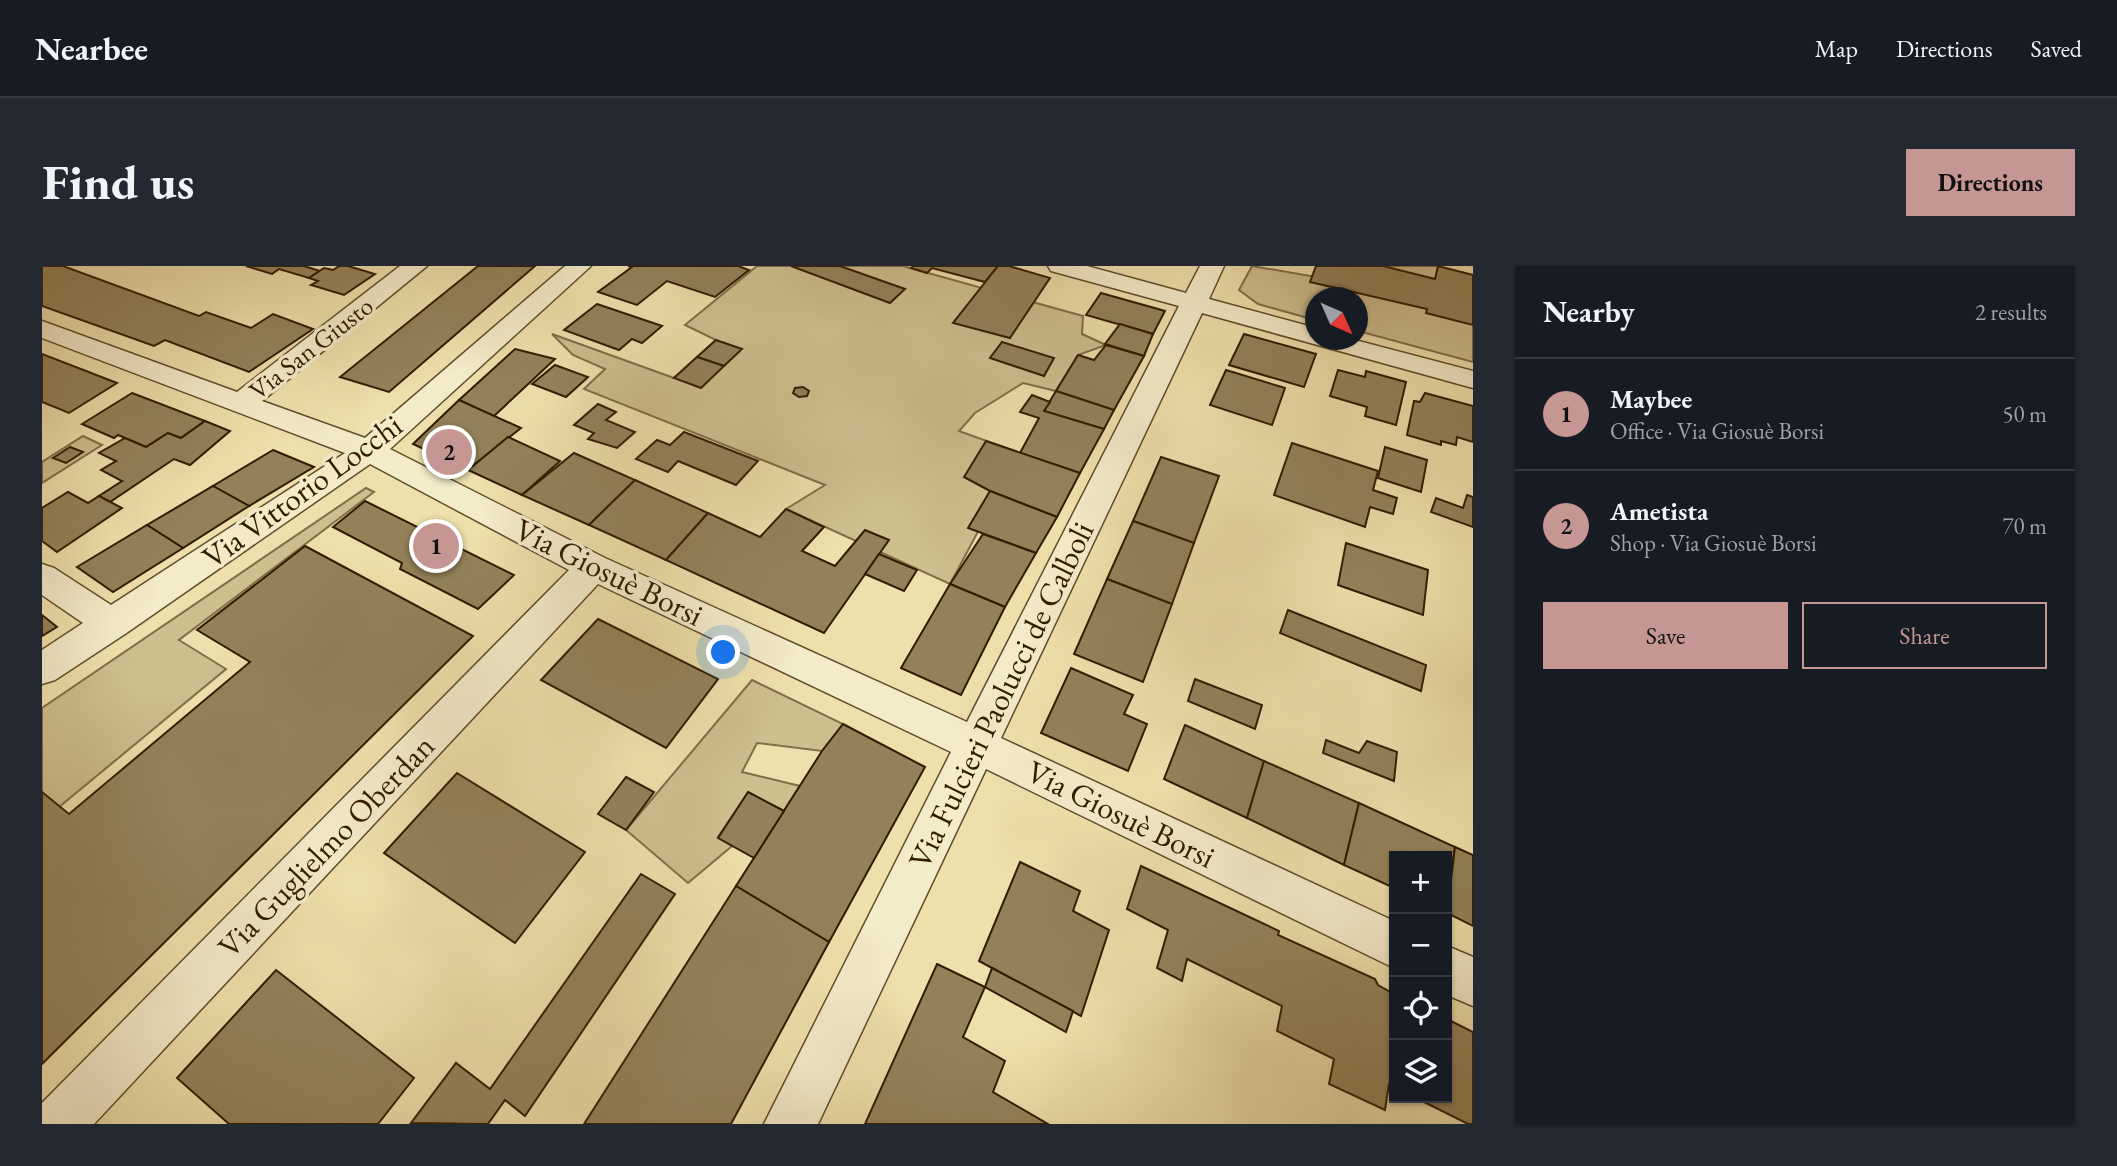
<!DOCTYPE html>
<html lang="en">
<head>
<meta charset="utf-8">
<style>
	body { margin:0; font-family:"EB Garamond",serif; background:#242831; color:#f1f3f6 }
	.controls { position:absolute; right:21px; bottom:21px; display:grid; overflow:hidden; border-radius:0px; box-shadow:0 2px 5px #0004 }
	.controls button { width:63px; height:63px; display:grid; place-items:center; padding:0; border:0; border-bottom:2px solid #363941; background:#171b24; color:#f1f3f6; font:35px sans-serif }
	.compass { position:absolute; left:1263px; top:21px; width:63px; height:63px; border-radius:50%; background:#171b24; box-shadow:0 2px 5px #0004; rotate:135deg }
	.you { position:absolute; left:682px; top:387px; width:24px; height:24px; margin:-18px; border:5px solid #fff; border-radius:50%; background:#1a73e8; box-shadow:0 0 0 10px #1a73e833 }
	.badge { display:grid; place-items:center; width:46px; height:46px; border-radius:50%; background:#c59692; color:#111; font-size:23px; font-weight:700 }
	.pin { position:absolute; translate:-50% -50%; border:4px solid #fff; box-shadow:0 2px 7px #0006 }
	.list { margin:0; padding:0; list-style:none }
	h2 { display:flex; justify-content:space-between; align-items:center; height:91px; margin:0; padding:0 28px; font-size:30px }
	h2 small { font-size:23px; font-weight:400; color:#9ea1a6 }
	.list li { display:grid; grid-template-columns:46px 1fr auto; gap:21px; align-items:center; box-sizing:border-box; height:112px; padding:0 28px; border-top:2px solid #363941 }
	.list b { display:block; font-size:26px; white-space:nowrap }
	.list p { margin:0; font-size:23px; white-space:nowrap; color:#9ea1a6 }
	.list em { font-size:23px; font-style:normal; color:#9ea1a6 }
	.actions { display:flex; gap:14px; padding:21px 28px }
	.actions a { flex:1; padding:16px 0; border:2px solid #c59692; border-radius:0px; text-align:center; font-size:24px; color:#c59692 }
	.actions .main { background:#c59692; color:#111 }
	.icon { flex:none; width:38px; height:38px; fill:none; stroke:currentColor; stroke-width:2; stroke-linecap:round; stroke-linejoin:round }
	.map { position:relative; flex:none; width:1431px; height:858px; overflow:hidden; border-radius:0px }
	header { display:flex; align-items:center; gap:42px; box-sizing:border-box; height:98px; padding:0 35px; background:#171b24; border-bottom:2px solid #363941 }
	header strong { font-size:33px }
	nav { display:flex; gap:38px; margin-inline-start:auto; font-size:24px }
	.intro { display:flex; align-items:center; justify-content:space-between; box-sizing:border-box; height:168px; padding:0 42px }
	h1 { margin:0; font-size:49px }
	.button { padding:18px 32px; border-radius:0px; background:#c59692; color:#111; font-size:24px; font-weight:700 }
	main { display:flex; gap:42px; padding:0 42px }
	aside { flex:1; background:#171b24; border-radius:0px; box-shadow:0 2px 5px #0004 }
	.map>svg:first-child { display:block }
	.green { fill:#cebf8f; stroke:#806e48; stroke-width:2 }
	.building { fill:#938259; stroke:#311c00; stroke-width:2 }
	.lines { fill:none; stroke-linecap:round; stroke-linejoin:round }
	.minor-casing { stroke:#604d2b; stroke-width:3 }
	.minor { fill:#f4ebc9; fill-rule:evenodd }
	.labels { text-anchor:middle; dominant-baseline:central; stroke-width:7; stroke-linejoin:round; paint-order:stroke }
	.far-street-label { font-size:26px; fill:#311c00; stroke:#f4ebc9 }
	.street-label { font-size:32px; fill:#311c00; stroke:#f4ebc9 }
</style>
</head>
<body>
<header>
<strong>Nearbee</strong>
<nav><a>Map</a><a>Directions</a><a>Saved</a></nav>
</header>
<div class="intro"><h1>Find us</h1><a class="button">Directions</a></div>
<main>
<div class="map">
<svg width="1431" height="858" viewBox="0 0 1431 858">
	<rect width="100%" height="100%" fill="#eee0ac"/>
	<filter id="stains"><feTurbulence type="fractalNoise" baseFrequency=".00286" numOctaves="4"/><feColorMatrix values="0 0 0 0 .2 0 0 0 0 .09 0 0 0 0 .02 0 0 0 .5 -.17"/></filter>
	<radialGradient id="worn" r=".72"><stop offset=".6" stop-color="#630" stop-opacity="0"/><stop offset="1" stop-color="#630" stop-opacity=".3"/></radialGradient>
	<!-- green -->
	<g class="green">
		<path d="M715,0H861L1041,50L1040,68L1064,79L1036,89L1014,125L981,117L933,147L917,165L978,187L908,318L744,243L783,219L542,123L563,103L531,89L510,68L632,112L674,74L643,59Z"/>
		<path d="M1210,0L1297,15L1306,0H1393L1431,9V96L1316,65V32H1274L1273,54L1216,38L1197,24Z"/>
		<path d="M41,170L60,179L0,217V196Z"/>
		<path d="M324,222L332,226L137,374L184,403L5,551L0,548V442Z"/>
		<path d="M710,414L801,458L780,485L715,477L700,506L758,520L742,545L706,527L676,571L690,580L646,617L584,564Z"/>
	</g>
	<!-- building -->
	<g class="building">
		<path d="M0,0H21L157,50L164,46L209,62L231,48L271,63L207,106L123,74L112,80L0,40Z"/>
		<path d="M204,0H262L278,5L267,12L237,3L230,8Z"/>
		<path d="M297,0H306L333,8L302,29L269,19L276,15L267,12L282,2L291,4Z"/>
		<path d="M436,0H493L347,126L298,111Z"/>
		<path d="M586,0H696L707,4L673,31L625,15L595,39L556,26L590,1Z"/>
		<path d="M749,0H798L863,23L848,37Z"/>
		<path d="M871,0H956L943,16L890,2L885,7L869,2Z"/>
		<path d="M956,0H967L1008,12L968,72L911,57Z"/>
		<path d="M1274,0H1341L1393,13L1396,0L1431,9V59L1384,47L1385,43L1268,16Z"/>
		<path d="M1059,27L1123,45L1111,68L1044,49Z"/>
		<path d="M555,38L620,60L600,77L590,73L577,84L522,64Z"/>
		<path d="M1078,58L1111,68L1102,90L1063,78Z"/>
		<path d="M1202,68L1274,88L1262,121L1187,99Z"/>
		<path d="M674,74L700,83L682,100L655,91Z"/>
		<path d="M960,76L1012,92L1002,110L948,92Z"/>
		<path d="M1064,79L1102,90L1072,144L1014,125L1036,89L1052,94Z"/>
		<path d="M473,83L513,93L451,151L417,134Z"/>
		<path d="M0,88L75,117L27,147L0,136Z"/>
		<path d="M655,91L682,100L659,122L632,112Z"/>
		<path d="M513,99L546,111L524,131L490,118Z"/>
		<path d="M1184,104L1243,122L1230,159L1168,139Z"/>
		<path d="M1296,104L1323,111L1324,105L1364,116L1354,159L1323,150L1325,141L1288,130Z"/>
		<path d="M761,121L767,125L765,130L757,131L751,127L753,122Z"/>
		<path d="M1014,125L1072,144L1062,163L1002,145Z"/>
		<path d="M90,127L163,155L139,172L126,167L104,181L76,169L72,172L40,158Z"/>
		<path d="M1383,127L1431,140V176L1415,171L1414,179L1399,175V179L1365,169L1372,135L1378,136Z"/>
		<path d="M990,129L1008,136L1002,145L1062,163L1038,207L978,187L997,152L978,146Z"/>
		<path d="M417,134L479,162L426,204L371,178Z"/>
		<path d="M556,138L574,146L564,154L593,166L575,182L546,173L552,167L532,159Z"/>
		<path d="M163,155L188,165L148,199L132,193L68,236L57,230L80,215L59,204L74,195L57,187L83,172L104,181L126,167L139,172Z"/>
		<path d="M642,166L716,195L694,219L636,195L626,206L594,193L615,174L628,179Z"/>
		<path d="M466,171L518,195L480,229L426,204Z"/>
		<path d="M944,175L1038,207L1015,251L948,225L922,211Z"/>
		<path d="M1250,177L1336,205L1331,224L1355,232L1351,248L1328,241L1323,261L1232,229Z"/>
		<path d="M28,181L41,186L24,197L11,192Z"/>
		<path d="M1343,181L1385,194L1379,226L1336,212Z"/>
		<path d="M231,184L272,201L207,240L171,220Z"/>
		<path d="M532,187L593,214L547,259L480,229Z"/>
		<path d="M1119,191L1177,210L1152,277L1091,255Z"/>
		<path d="M593,214L666,247L624,294L547,259Z"/>
		<path d="M171,220L207,240L141,282L105,259Z"/>
		<path d="M948,225L1015,251L994,287L926,262Z"/>
		<path d="M26,226L46,237L57,230L80,242L15,286L0,275V242Z"/>
		<path d="M1425,229L1431,231V261L1389,246L1394,232L1421,242Z"/>
		<path d="M323,235L472,309L436,343L358,303L360,297L291,261Z"/>
		<path d="M744,243L782,261L760,285L793,300L823,264L847,274L782,367L624,294L666,247L718,271Z"/>
		<path d="M1091,255L1152,277L1130,338L1065,313Z"/>
		<path d="M105,259L141,282L71,326L35,301Z"/>
		<path d="M941,268L994,287L963,341L908,318Z"/>
		<path d="M1304,277L1386,304L1381,349L1296,319Z"/>
		<path d="M263,280L431,370L0,798V526L27,548L208,396L155,364Z"/>
		<path d="M837,288L875,304L862,325L823,308Z"/>
		<path d="M1065,313L1130,338L1101,416L1032,388Z"/>
		<path d="M908,318L963,341L919,429L859,402Z"/>
		<path d="M1246,344L1384,399L1379,425L1238,367Z"/>
		<path d="M0,349L15,361L0,370Z"/>
		<path d="M556,353L676,413L624,482L499,414Z"/>
		<path d="M1029,402L1091,429L1082,448L1105,458L1086,505L999,467Z"/>
		<path d="M1153,413L1220,439L1213,463L1146,435Z"/>
		<path d="M801,458L883,501L787,676L694,620L780,485Z"/>
		<path d="M1143,459L1222,495L1205,552L1122,513Z"/>
		<path d="M1284,474L1317,487L1325,475L1355,486L1352,515L1281,487Z"/>
		<path d="M1222,495L1317,537L1302,599L1205,552Z"/>
		<path d="M415,507L543,586L473,677L342,587Z"/>
		<path d="M584,511L612,526L584,564L556,548Z"/>
		<path d="M706,526L742,545L712,592L676,572Z"/>
		<path d="M1317,537L1413,581L1405,636V590H1352V622L1302,599Z"/>
		<path d="M1413,581L1431,589V660L1405,647Z"/>
		<path d="M978,596L1038,625L1031,645L1067,664L1039,750L937,695Z"/>
		<path d="M1099,600L1237,665L1236,669L1333,713L1336,719L1352,728V821L1347,818L1343,844L1287,818L1292,793L1235,765L1240,740L1145,693L1140,715L1115,702L1126,664L1085,643Z"/>
		<path d="M599,608L633,628L483,850L463,834L446,858L369,857L414,797L448,823Z"/>
		<path d="M694,620L787,676L689,858H542Z"/>
		<path d="M895,698L943,721L921,771L963,795L951,826L1006,858H823Z"/>
		<path d="M950,702L1031,745L1024,766L943,721Z"/>
		<path d="M234,704L372,812L336,858H187L135,812Z"/>
		<path d="M1405,753L1431,766V858H1426L1374,832H1405Z"/>
	</g>
	<g class="lines">
		<defs>
			<g id="minor">
				<path d="M358,0H385L220,135L323,172L523,0H549L348,183L563,292L925,456L1137,40L1009,5L1006,0H1045L1144,27L1158,0H1182L1167,33L1274,62V74H1313L1431,105V122L1160,47L959,472L1352,655V702L944,503L776,858H722L909,486L556,318L52,858H0V837L527,304L328,198L83,368L13,414L0,418V384L41,357L0,329V298L12,302L69,339L303,187L0,72V55L195,126Z"/>
				<path d="M1405,680L1431,691V740L1405,729Z"/>
			</g>
		</defs>
		<!-- minor casing -->
		<use href="#minor" class="minor-casing"/>
		<!-- minor -->
		<use href="#minor" class="minor"/>
	</g>
	<g class="labels">
		<!-- far-street labels -->
		<g class="far-street-label">
			<text transform="translate(269 82) rotate(-38)">Via San Giusto</text>
		</g>
		<!-- street labels -->
		<g class="street-label">
			<text transform="translate(260 225) rotate(-36)">Via Vittorio Locchi</text>
			<text transform="translate(567 306) rotate(26)">Via Giosuè Borsi</text>
			<text transform="translate(959 429) rotate(-64)">Via Fulcieri Paolucci de Calboli</text>
			<text transform="translate(1079 548) rotate(26)">Via Giosuè Borsi</text>
			<text transform="translate(284 580) rotate(-46)">Via Guglielmo Oberdan</text>
		</g>
	</g>
	<rect width="100%" height="100%" filter="url(#stains)"/>
	<rect width="100%" height="100%" fill="url(#worn)"/>
</svg>
<div class="controls">
<button>+</button>
<button>−</button>
<button><svg class="icon" aria-label="locate" viewBox="0 0 24 24"><circle cx="12" cy="12" r="6"/><path d="M12 2v4M12 18v4M2 12h4M18 12h4"/></svg></button>
<button><svg class="icon" aria-label="layers" viewBox="0 0 24 24"><path d="M12 4l9 5-9 5-9-5zM3 14l9 5 9-5"/></svg></button>
</div>
<svg class="compass" viewBox="-18 -18 36 36"><path d="M0-13l5 13h-10z" fill="#e53935"/><path d="M0 13l5-13h-10z" fill="#9ea1a6"/></svg>
<div class="you"></div>
<div class="pin badge" style="left:394px;top:280px">1</div>
<div class="pin badge" style="left:407px;top:186px">2</div>
</div>
<aside>
<h2>Nearby<small>2 results</small></h2>
<ul class="list">
<li><span class="badge">1</span><div><b>Maybee</b><p>Office · Via Giosuè Borsi</p></div><em>50 m</em></li>
<li><span class="badge">2</span><div><b>Ametista</b><p>Shop · Via Giosuè Borsi</p></div><em>70 m</em></li>
</ul>
<div class="actions"><a class="main">Save</a><a>Share</a></div>
</aside>
</main>
</body>
</html>
